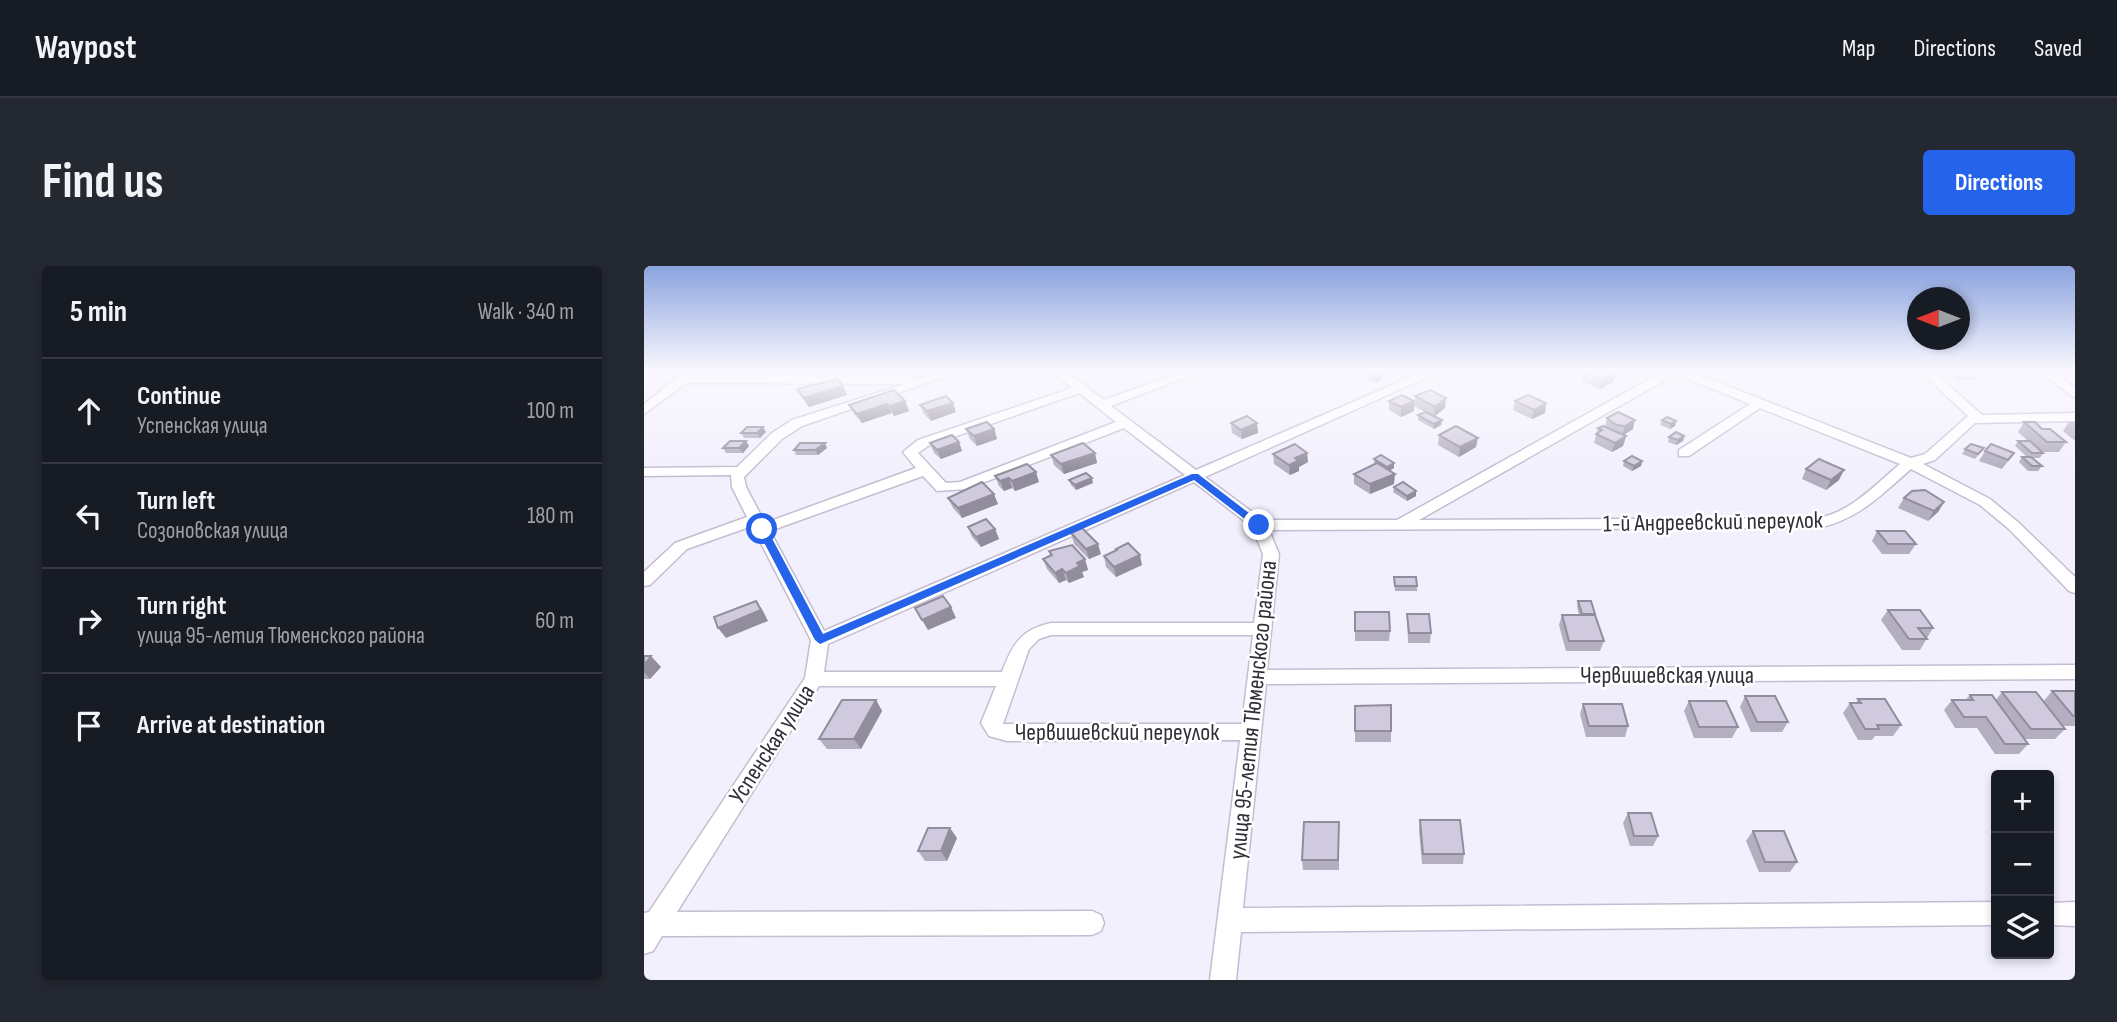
<!DOCTYPE html>
<html lang="en">
<head>
<meta charset="utf-8">
<style>
	body { margin:0; font-family:"Sofia Sans Condensed",sans-serif; background:#242831; color:#f1f3f6 }
	.controls { position:absolute; right:21px; bottom:21px; display:grid; overflow:hidden; border-radius:7px; box-shadow:0 4px 10px #0003 }
	.controls button { width:63px; height:63px; display:grid; place-items:center; padding:0; border:0; border-bottom:2px solid #363941; background:#171b24; color:#f1f3f6; font:35px sans-serif }
	.compass { position:absolute; left:1263px; top:21px; width:63px; height:63px; border-radius:50%; background:#171b24; box-shadow:0 4px 10px #0003; rotate:270deg }
	.stop { position:absolute; width:21px; height:21px; margin:-16px; border:5px solid #2563eb; border-radius:50%; background:#fff }
	.stop.end { background:#2563eb; border-color:#fff; box-shadow:0 2px 7px #0008 }
	.list { margin:0; padding:0; list-style:none }
	h2 { display:flex; justify-content:space-between; align-items:center; height:91px; margin:0; padding:0 28px; font-size:30px }
	h2 small { font-size:23px; font-weight:400; color:#9ea1a6 }
	.list li { display:grid; grid-template-columns:46px 1fr auto; gap:21px; align-items:center; box-sizing:border-box; height:105px; padding:0 28px; border-top:2px solid #363941 }
	.list b { display:block; font-size:26px; white-space:nowrap }
	.list p { margin:0; font-size:23px; white-space:nowrap; color:#9ea1a6 }
	.list em { font-size:23px; font-style:normal; color:#9ea1a6 }
	.icon { flex:none; width:38px; height:38px; fill:none; stroke:currentColor; stroke-width:2; stroke-linecap:round; stroke-linejoin:round }
	.map { position:relative; flex:none; width:1431px; height:714px; overflow:hidden; border-radius:7px }
	header { display:flex; align-items:center; gap:42px; box-sizing:border-box; height:98px; padding:0 35px; background:#171b24; border-bottom:2px solid #363941 }
	header strong { font-size:33px }
	nav { display:flex; gap:38px; margin-inline-start:auto; font-size:24px }
	.intro { display:flex; align-items:center; justify-content:space-between; box-sizing:border-box; height:168px; padding:0 42px }
	h1 { margin:0; font-size:49px }
	.button { padding:18px 32px; border-radius:7px; background:#2563eb; color:#fff; font-size:24px; font-weight:700 }
	main { display:flex; gap:42px; padding:0 42px }
	aside { flex:1; background:#171b24; border-radius:7px; box-shadow:0 4px 10px #0003 }
	.map>svg:first-child { display:block }
	.lines { fill:none; stroke-linecap:round; stroke-linejoin:round }
	.street-casing { stroke:#c3bdd2; stroke-width:3 }
	.street { fill:#fff; fill-rule:evenodd }
	.wall { fill:#b3aec0 }
	.shaded-wall { fill:#928d9c }
	.building { fill:#d0cadf; stroke:#928d9c; stroke-width:2 }
	.route { fill:#2563eb }
	.labels { text-anchor:middle; dominant-baseline:central; stroke-width:5; stroke-linejoin:round; paint-order:stroke }
	.street-label { font-size:24px; fill:#312e37; stroke:#fff }
</style>
</head>
<body>
<header>
<strong>Waypost</strong>
<nav><a>Map</a><a>Directions</a><a>Saved</a></nav>
</header>
<div class="intro"><h1>Find us</h1><a class="button">Directions</a></div>
<main>
<aside>
<h2>5 min<small>Walk · 340 m</small></h2>
<ul class="list">
<li><svg class="icon" aria-label="ahead" viewBox="0 0 24 24"><path d="M12 20V5M6 11l6-6 6 6"/></svg><div><b>Continue</b><p>Успенская улица</p></div><em>100 m</em></li>
<li><svg class="icon" aria-label="left" viewBox="0 0 24 24"><path d="M17 20v-9H6M10 6l-5 5 5 5"/></svg><div><b>Turn left</b><p>Созоновская улица</p></div><em>180 m</em></li>
<li><svg class="icon" aria-label="right" viewBox="0 0 24 24"><path d="M7 20v-9h11M14 6l5 5-5 5"/></svg><div><b>Turn right</b><p>улица 95-летия Тюменского района</p></div><em>60 m</em></li>
<li><svg class="icon" aria-label="arrive" viewBox="0 0 24 24"><path d="M6 21V4h12l-3 4 3 4H6"/></svg><div><b>Arrive at destination</b></div></li>
</ul>
</aside>
<div class="map">
<svg width="1431" height="714" viewBox="0 0 1431 714">
	<rect width="100%" height="100%" fill="#f3f0fd"/>
	<g class="lines">
		<defs>
			<g id="street">
				<path d="M40,106H52L51,109H256L274,113L295,106H314L158,160L138,173L100,211L102,221L121,257L272,202L259,186L274,174L428,122L409,106H423L460,134L537,106H555L467,140L552,204L778,106H795L561,211L619,254H753L1018,106H1048L1267,192L1281,188L1324,150L1277,106H1290L1338,149L1431,147V155L1331,157L1291,194L1279,198L1346,233L1375,257L1431,311V327L1425,325L1365,263L1336,239L1267,203C1236,230 1216,252 1175,262L625,264L635,288L623,404L1431,399V413L622,418L599,642L1352,636V659L597,666L592,714H566L596,474L363,475L345,470L337,457L352,420H175L33,646L448,645L457,649L460,657L457,665L448,669L18,670L9,685L0,688V647L5,646L161,412L167,374L108,260L43,283L6,319L0,320V306L31,277L103,251L88,221L87,209L0,210V202L93,201L128,167L148,154L261,118L42,117L0,148V138ZM1032,108L1106,138L1035,184V190H1045L1116,142L1256,198C1231,219 1208,245 1175,252L775,254ZM435,127L472,156L316,216L302,217L274,187L284,180ZM480,162L541,209L180,365L126,265L279,210L293,225L323,223ZM550,216L608,261L619,288L610,357H407C377,363 368,379 358,406H180L184,378ZM407,369H609L598,458H359L385,383L395,373Z"/>
				<path d="M1396,106H1410L1431,122V132Z"/>
				<path d="M1431,636V660L1405,659V637Z"/>
			</g>
		</defs>
		<!-- street casing -->
		<use href="#street" class="street-casing"/>
		<!-- street -->
		<use href="#street" class="street"/>
	</g>
	<!-- wall -->
	<g class="wall">
		<path d="M939,106H982L973,111L971,110L969,116L956,123L938,115Z"/>
		<path d="M1304,106H1335L1331,114H1313Z"/>
		<path d="M725,109L738,113L731,117L725,114Z"/>
		<path d="M199,120L203,129L165,141L158,132L153,123Z"/>
		<path d="M771,130L801,142L790,150L798,154L797,159L790,163L774,154V149L781,146L770,140Z"/>
		<path d="M261,135L265,145L250,150L248,147L218,157L210,148L205,139Z"/>
		<path d="M745,135L770,145L757,151L745,144Z"/>
		<path d="M871,135L902,137L901,147L888,153L869,144Z"/>
		<path d="M276,139L312,146L287,155L280,148Z"/>
		<path d="M963,152L989,163L979,169L982,170L979,180L968,186L950,177L954,162L961,161Z"/>
		<path d="M1018,154L1032,155L1031,160L1026,163L1016,159Z"/>
		<path d="M1380,156L1398,163L1422,176L1415,186H1398L1399,187L1396,192H1388L1398,200L1394,205H1384L1375,196L1378,191H1383L1371,180L1374,175H1384L1374,166Z"/>
		<path d="M1425,156H1431V175L1419,165Z"/>
		<path d="M587,157H613L614,167L598,173L588,167Z"/>
		<path d="M119,161L122,166L116,172H100L97,167Z"/>
		<path d="M322,163H350L353,173L333,180L326,173Z"/>
		<path d="M795,169L832,181L815,191L794,179Z"/>
		<path d="M1040,170L1039,175L1032,179L1024,176L1025,171Z"/>
		<path d="M315,176L318,185L297,193L290,187L286,177Z"/>
		<path d="M105,180L99,187H82L79,182Z"/>
		<path d="M183,182L174,189H152L150,184Z"/>
		<path d="M1321,183L1336,187L1331,193L1318,188Z"/>
		<path d="M1341,185L1370,187L1358,203L1335,195Z"/>
		<path d="M451,187L453,197L420,208L410,199L407,189Z"/>
		<path d="M663,187L664,196L655,201V205L646,209L630,198L629,188Z"/>
		<path d="M730,193L750,202L745,205L750,218L726,228L710,218V208L730,198Z"/>
		<path d="M980,195H998L997,200L988,205L979,200Z"/>
		<path d="M1162,203L1195,214L1182,224L1158,213Z"/>
		<path d="M351,210L395,216L371,225L368,222L360,225L355,220Z"/>
		<path d="M425,214L449,217L432,224L427,219Z"/>
		<path d="M750,221L772,225V230L763,235L749,226Z"/>
		<path d="M304,232L354,238L318,252L309,242Z"/>
		<path d="M1260,232L1300,236L1294,246L1284,255L1254,242Z"/>
		<path d="M324,261L351,263L355,273L337,281L328,271Z"/>
		<path d="M1233,265L1272,278L1265,288H1238L1228,275Z"/>
		<path d="M427,267L457,288L445,293L430,278Z"/>
		<path d="M472,283L498,299L472,311L462,301L460,290L472,285Z"/>
		<path d="M405,285L441,293L444,304L438,306L440,311L425,317L422,314L415,317L403,303L399,293L406,290Z"/>
		<path d="M750,311L773,320V325H751Z"/>
		<path d="M934,335L951,349L960,375L956,385H922L915,359L918,349H935L933,340Z"/>
		<path d="M1244,344L1289,362L1276,384H1258L1237,354Z"/>
		<path d="M711,346L746,365L745,375H711Z"/>
		<path d="M763,348L787,367L786,377H764Z"/>
		<path d="M0,390L17,401L6,413H0Z"/>
		<path d="M1408,425H1431V460H1419L1421,463L1411,473H1381L1384,478L1375,488H1351L1333,462H1311L1300,444L1308,434H1321L1326,429L1352,434L1358,426L1399,436Z"/>
		<path d="M1101,430L1144,456L1138,466H1107L1096,441Z"/>
		<path d="M1214,433L1257,459L1249,470H1231L1228,474H1214L1199,447L1206,437H1212Z"/>
		<path d="M232,434L238,445L217,483H183L175,473Z"/>
		<path d="M1045,435L1094,461L1088,472H1050L1040,445Z"/>
		<path d="M939,438L984,460L981,471H942L936,448Z"/>
		<path d="M711,440L747,465V476H711Z"/>
		<path d="M984,547L1014,570L1009,580H986L979,557Z"/>
		<path d="M776,554L820,588L819,598H778L775,564Z"/>
		<path d="M1109,565L1153,596L1146,606H1115L1102,575Z"/>
		<path d="M695,566V604H659L658,594Z"/>
		<path d="M313,572L303,595H281L274,585Z"/>
	</g>
	<!-- shaded-wall -->
	<g class="shaded-wall">
		<path d="M974,106H982L973,111Z"/>
		<path d="M972,107L969,116L956,123L958,114Z"/>
		<path d="M739,109L738,113L731,117V112Z"/>
		<path d="M199,120L203,129L165,141L160,132Z"/>
		<path d="M802,132L801,142L790,151L791,141Z"/>
		<path d="M261,135L265,145L250,150L246,140Z"/>
		<path d="M770,135V145L757,151V141Z"/>
		<path d="M309,137L312,146L287,155L283,145Z"/>
		<path d="M902,137L901,147L888,153L890,144Z"/>
		<path d="M243,138L248,147L218,157L213,148Z"/>
		<path d="M798,154L797,159L790,163V158Z"/>
		<path d="M991,154L989,163L978,170L981,160Z"/>
		<path d="M1032,155L1031,160L1026,163L1027,158Z"/>
		<path d="M613,157L614,167L598,173L597,164Z"/>
		<path d="M119,161L122,166L116,172L113,167Z"/>
		<path d="M350,163L353,173L333,180L330,170Z"/>
		<path d="M982,170L979,180L968,186L971,177Z"/>
		<path d="M1040,170L1039,175L1032,179L1034,174Z"/>
		<path d="M834,172L832,181L815,191L816,181Z"/>
		<path d="M102,175L105,180L99,187L95,182Z"/>
		<path d="M315,176L318,185L297,193L293,184Z"/>
		<path d="M181,177L183,182L174,189L171,184Z"/>
		<path d="M451,187L453,197L420,208L417,198Z"/>
		<path d="M663,187L664,196L655,201V205L646,209L645,199L651,192Z"/>
		<path d="M998,195L997,200L988,205L990,200Z"/>
		<path d="M750,197V202L743,206V201Z"/>
		<path d="M1200,204L1195,214L1182,224L1187,214Z"/>
		<path d="M392,206L395,216L371,225L368,215Z"/>
		<path d="M751,208L750,218L726,228V218Z"/>
		<path d="M365,212L368,222L360,225L356,215Z"/>
		<path d="M448,212L449,217L432,224L431,219Z"/>
		<path d="M772,225V230L763,235V230Z"/>
		<path d="M350,228L354,238L318,252L314,242Z"/>
		<path d="M1300,236L1294,246L1284,255L1290,245Z"/>
		<path d="M351,263L355,273L337,281L332,271Z"/>
		<path d="M454,278L457,288L445,293L442,283Z"/>
		<path d="M496,289L498,299L472,311L470,301Z"/>
		<path d="M441,293L444,304L438,306L440,311L425,317L422,307L433,297Z"/>
		<path d="M418,303L422,314L415,317L411,307Z"/>
		<path d="M112,335L119,345L124,355L82,372L74,362Z"/>
		<path d="M307,341L312,352L284,364L278,354Z"/>
		<path d="M7,390L17,401L6,413L0,406V399Z"/>
		<path d="M232,434L238,445L217,483L210,473Z"/>
		<path d="M306,562L313,572L303,595L297,585Z"/>
	</g>
	<!-- building -->
	<g class="building">
		<path d="M731,106H734L739,109L731,112L725,109Z"/>
		<path d="M941,106H971L972,107L958,114Z"/>
		<path d="M193,113L199,120L160,132L153,123Z"/>
		<path d="M250,124L261,135L246,140L243,138L213,148L205,139Z"/>
		<path d="M786,124L802,132L791,141L771,130Z"/>
		<path d="M758,129L770,135L757,141L745,135Z"/>
		<path d="M884,129L902,137L890,144L871,135Z"/>
		<path d="M302,130L309,137L283,145L276,139Z"/>
		<path d="M781,146L798,154L790,158L774,149Z"/>
		<path d="M974,146L991,154L981,160L972,159L963,152Z"/>
		<path d="M603,150L613,157L597,164L587,157Z"/>
		<path d="M1023,151L1032,155L1027,158L1018,154Z"/>
		<path d="M343,156L350,163L330,170L322,163Z"/>
		<path d="M1380,156H1391L1398,163H1406L1422,176H1403Z"/>
		<path d="M812,160L834,172L816,181L795,169Z"/>
		<path d="M959,160L982,170L971,177L952,168L958,164L954,162Z"/>
		<path d="M103,161H119L113,167H97Z"/>
		<path d="M1032,166L1040,170L1034,174L1025,171Z"/>
		<path d="M308,169L315,176L293,184L286,177Z"/>
		<path d="M86,175H102L95,182H79Z"/>
		<path d="M1374,175H1386L1399,187H1388Z"/>
		<path d="M156,177H181L171,184H150Z"/>
		<path d="M439,177L451,187L417,198L407,189Z"/>
		<path d="M651,178L663,187L651,192L654,195L645,199L629,188Z"/>
		<path d="M1327,178L1340,182L1334,188L1321,183Z"/>
		<path d="M1347,178L1370,187L1364,194L1341,185Z"/>
		<path d="M737,189L750,197L743,201L730,193Z"/>
		<path d="M988,190L998,195L990,200L980,195Z"/>
		<path d="M1378,191H1387L1398,200H1388Z"/>
		<path d="M1175,193L1200,204L1187,214L1162,203Z"/>
		<path d="M733,197L751,208L726,218L710,208Z"/>
		<path d="M383,198L392,206L368,215L365,212L356,215L351,210Z"/>
		<path d="M442,207L448,212L431,219L425,214Z"/>
		<path d="M338,216L350,228L314,242L304,232Z"/>
		<path d="M759,216L772,225L763,230L750,221Z"/>
		<path d="M1281,224L1300,236L1290,245L1260,232L1268,225Z"/>
		<path d="M342,253L351,263L332,271L324,261Z"/>
		<path d="M438,262L454,278L442,283L427,267Z"/>
		<path d="M1233,265H1261L1272,278H1244Z"/>
		<path d="M484,277L496,289L470,301L460,290L473,284L472,283Z"/>
		<path d="M428,279L441,293L433,297L436,300L422,307L418,303L411,307L399,293L408,289L405,285Z"/>
		<path d="M750,311H772L773,320H751Z"/>
		<path d="M299,330L307,341L278,354L271,342Z"/>
		<path d="M112,335L117,344L74,362L70,351Z"/>
		<path d="M934,335H947L951,348H938Z"/>
		<path d="M1244,344H1276L1289,362H1274L1283,373H1265Z"/>
		<path d="M711,346H745L746,365H711Z"/>
		<path d="M763,348H785L787,367H765Z"/>
		<path d="M918,349H951L960,375H925Z"/>
		<path d="M0,390H7L0,399Z"/>
		<path d="M1408,425H1431V450H1429Z"/>
		<path d="M1358,426H1392L1421,463H1387Z"/>
		<path d="M1326,429H1348L1384,478H1361L1342,451H1320L1308,434H1329Z"/>
		<path d="M1101,430H1131L1144,456H1113Z"/>
		<path d="M1214,433H1241L1257,459H1233L1235,463H1221L1206,437H1217Z"/>
		<path d="M198,434H232L210,473H175Z"/>
		<path d="M1045,435H1082L1094,461H1055Z"/>
		<path d="M939,438H978L984,460H945Z"/>
		<path d="M747,439V465H711V440Z"/>
		<path d="M984,547H1007L1014,570H990Z"/>
		<path d="M776,554H816L820,588H779Z"/>
		<path d="M660,556H695L694,594H658Z"/>
		<path d="M284,562H306L297,585H274Z"/>
		<path d="M1109,565H1140L1153,596H1121Z"/>
	</g>
	<!-- sky -->
	<linearGradient id="sky" x2="0" y2="1"><stop stop-color="#8ba3df"/><stop offset="0.51" stop-color="#faf8fe"/><stop offset="1" stop-color="#faf8fe" stop-opacity="0"/></linearGradient>
	<rect width="1431" height="206" fill="url(#sky)"/>
	<!-- route -->
	<path class="route" d="M548,208H554L618,257V261H611L550,214L176,378L171,374L113,263L118,260L123,263L179,368Z"/>
	<g class="labels">
		<!-- street labels -->
		<g class="street-label">
			<text transform="translate(1069 256) rotate(-1)">1-й Андреевский переулок</text>
			<text x="1023" y="409">Червишевская улица</text>
			<text transform="translate(609 444) rotate(-84)">улица 95-летия Тюменского района</text>
			<text x="473" y="466">Червишевский переулок</text>
			<text transform="translate(128 478) rotate(-57)">Успенская улица</text>
		</g>
	</g>
</svg>
<div class="controls">
<button>+</button>
<button>−</button>
<button><svg class="icon" aria-label="layers" viewBox="0 0 24 24"><path d="M12 4l9 5-9 5-9-5zM3 14l9 5 9-5"/></svg></button>
</div>
<svg class="compass" viewBox="-18 -18 36 36"><path d="M0-13l5 13h-10z" fill="#e53935"/><path d="M0 13l5-13h-10z" fill="#9ea1a6"/></svg>
<div class="stop" style="left:118px;top:263px"></div>
<div class="stop end" style="left:615px;top:259px"></div>
</div>
</main>
</body>
</html>
